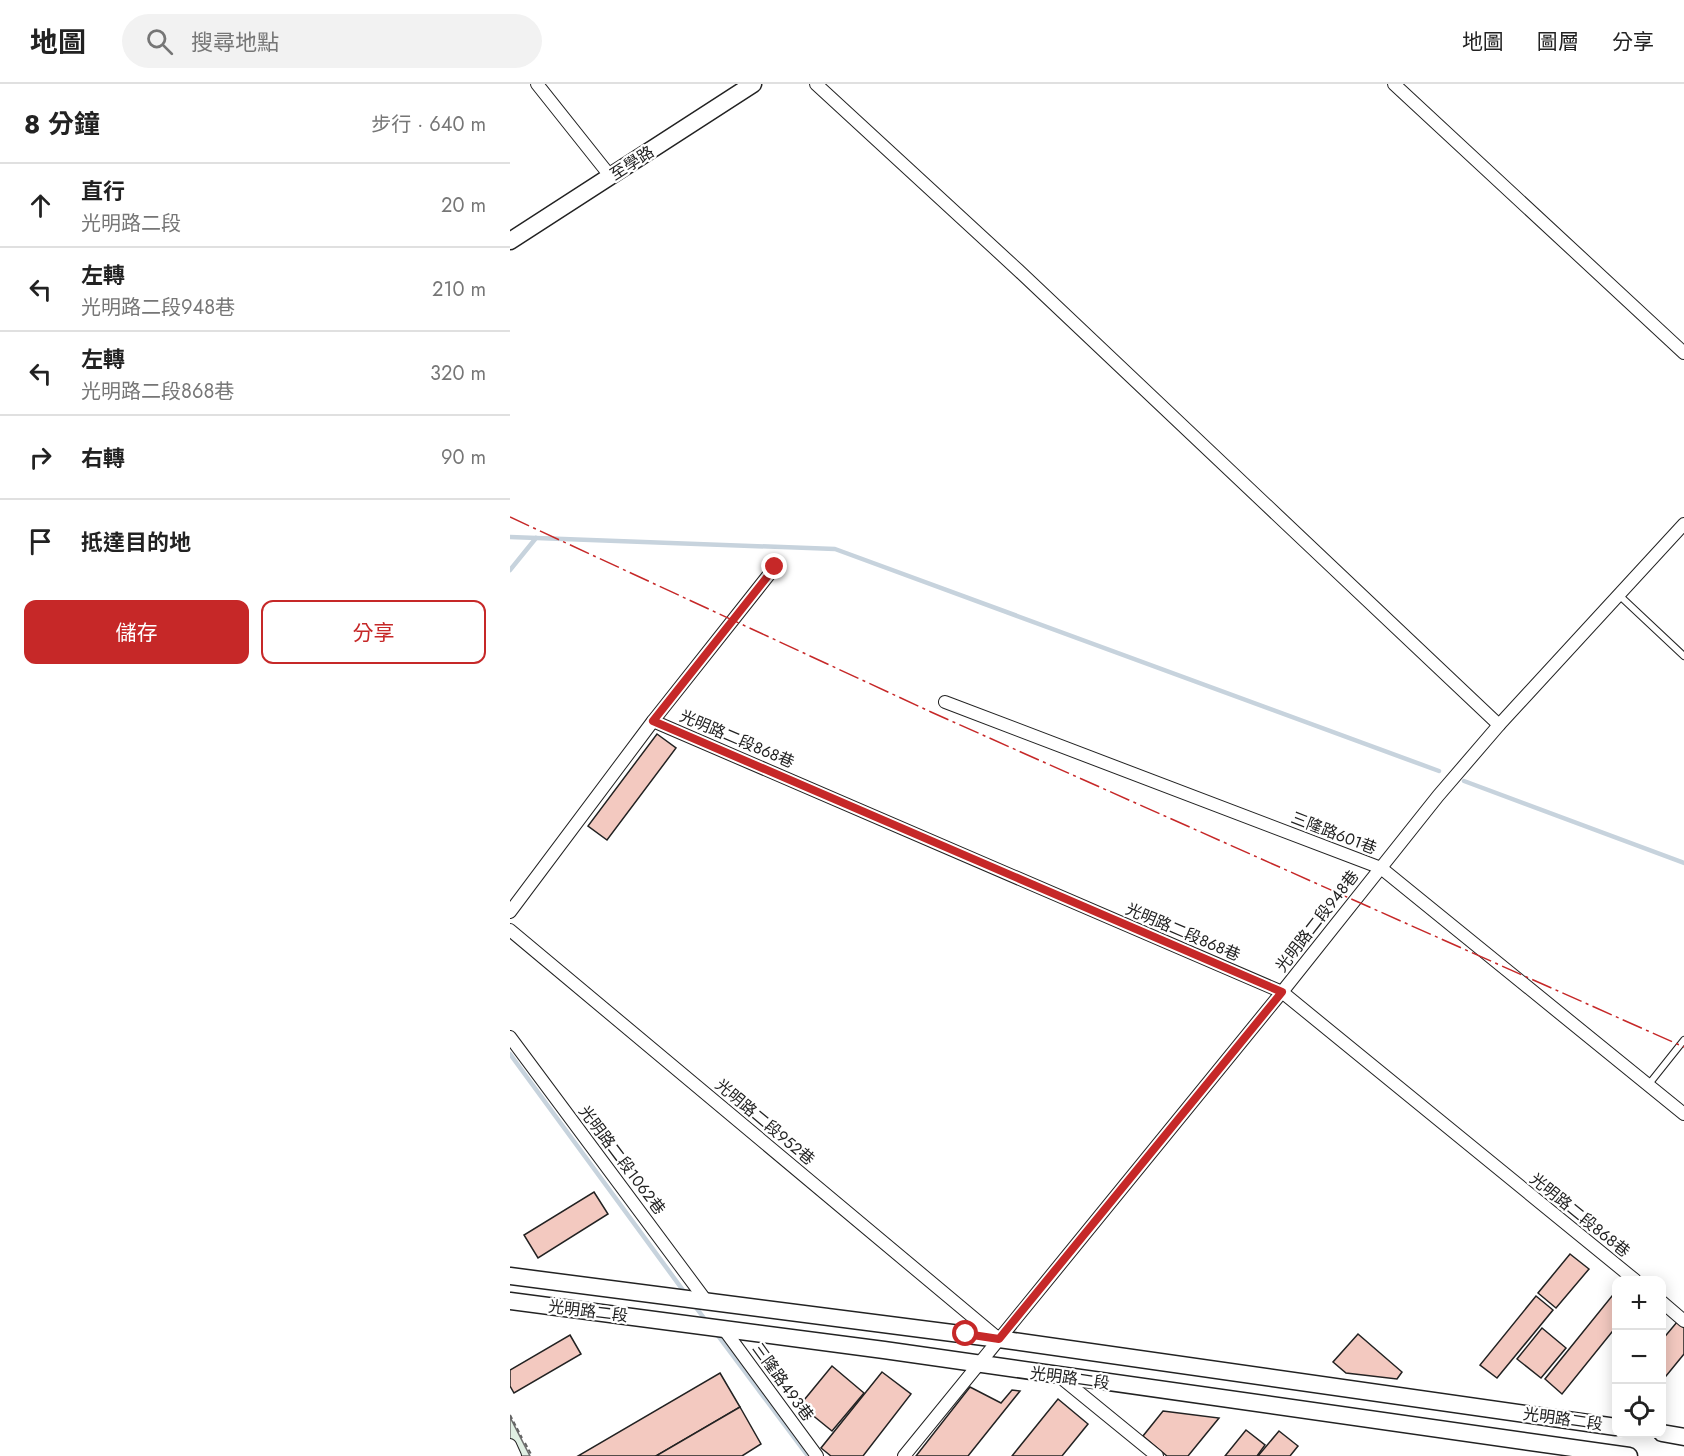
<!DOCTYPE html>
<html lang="zh-TW">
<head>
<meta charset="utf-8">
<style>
	body { margin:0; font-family:Jost,"Noto Sans TC",sans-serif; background:#f2f2f2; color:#222 }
	.controls { position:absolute; right:18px; bottom:18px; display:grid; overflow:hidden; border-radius:12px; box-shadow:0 3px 15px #0003 }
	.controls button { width:54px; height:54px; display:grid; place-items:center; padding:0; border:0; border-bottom:2px solid #e0e0e0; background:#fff; color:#222; font:30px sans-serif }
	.stop { position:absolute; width:18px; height:18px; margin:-14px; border:4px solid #c62828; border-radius:50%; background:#fff }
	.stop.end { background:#c62828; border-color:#fff; box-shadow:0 2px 6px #0008 }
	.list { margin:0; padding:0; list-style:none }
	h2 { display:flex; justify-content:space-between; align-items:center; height:78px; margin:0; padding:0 24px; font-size:26px }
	h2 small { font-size:20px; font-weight:400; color:#767676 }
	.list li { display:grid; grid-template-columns:39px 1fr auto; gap:18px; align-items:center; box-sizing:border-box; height:84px; padding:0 24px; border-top:2px solid #e0e0e0 }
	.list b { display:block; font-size:22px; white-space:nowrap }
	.list p { margin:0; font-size:20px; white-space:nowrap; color:#767676 }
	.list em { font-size:20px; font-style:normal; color:#767676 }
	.actions { display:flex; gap:12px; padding:18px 24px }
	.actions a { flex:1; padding:14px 0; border:2px solid #c62828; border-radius:12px; text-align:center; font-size:21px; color:#c62828 }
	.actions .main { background:#c62828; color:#fff }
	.icon { flex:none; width:33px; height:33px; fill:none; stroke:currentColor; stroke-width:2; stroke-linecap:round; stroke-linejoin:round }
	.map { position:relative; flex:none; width:1174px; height:1372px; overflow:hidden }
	header { display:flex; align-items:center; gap:36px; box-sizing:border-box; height:84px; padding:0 30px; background:#fff; border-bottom:2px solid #e0e0e0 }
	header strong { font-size:28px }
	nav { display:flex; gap:33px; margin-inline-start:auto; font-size:21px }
	.search { width:420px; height:54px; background:#f2f2f2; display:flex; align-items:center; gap:15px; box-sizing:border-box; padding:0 21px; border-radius:33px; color:#767676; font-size:22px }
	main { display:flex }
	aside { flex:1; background:#fff }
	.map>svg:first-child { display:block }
	.green { fill:#e0efe3; stroke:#6f6f6f; stroke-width:1.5 }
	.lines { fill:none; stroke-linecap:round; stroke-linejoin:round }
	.stream { stroke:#c7d3dd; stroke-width:4.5 }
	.building { fill:#f3c9c0; stroke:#222; stroke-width:1.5 }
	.service-casing { stroke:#222; stroke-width:8 }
	.minor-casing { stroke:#222; stroke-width:14 }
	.tertiary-casing { stroke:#222; stroke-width:19 }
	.path { stroke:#646464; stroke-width:2; stroke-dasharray:4.5 3; stroke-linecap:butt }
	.service { stroke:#fff; stroke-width:6 }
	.minor { stroke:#fff; stroke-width:12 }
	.tertiary { stroke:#fff; stroke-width:16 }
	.power { stroke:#c62828; stroke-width:1.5; stroke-dasharray:21 4.5 3 4.5; stroke-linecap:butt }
	.route { stroke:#c62828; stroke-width:8 }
	.labels { text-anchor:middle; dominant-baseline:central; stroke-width:4.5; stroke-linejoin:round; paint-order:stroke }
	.street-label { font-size:16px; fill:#222; stroke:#fff }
</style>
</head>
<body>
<header>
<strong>地圖</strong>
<div class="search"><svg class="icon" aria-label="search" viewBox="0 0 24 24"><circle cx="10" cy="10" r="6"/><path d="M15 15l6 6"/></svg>搜尋地點</div>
<nav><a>地圖</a><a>圖層</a><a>分享</a></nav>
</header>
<main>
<aside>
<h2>8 分鐘<small>步行 · 640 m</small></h2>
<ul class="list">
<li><svg class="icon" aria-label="ahead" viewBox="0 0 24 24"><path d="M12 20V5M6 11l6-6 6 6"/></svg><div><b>直行</b><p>光明路二段</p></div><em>20 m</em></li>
<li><svg class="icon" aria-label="left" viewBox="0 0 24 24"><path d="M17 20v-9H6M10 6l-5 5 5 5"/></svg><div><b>左轉</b><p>光明路二段948巷</p></div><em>210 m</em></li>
<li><svg class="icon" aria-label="left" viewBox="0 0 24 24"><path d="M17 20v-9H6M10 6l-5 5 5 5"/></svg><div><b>左轉</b><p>光明路二段868巷</p></div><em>320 m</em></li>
<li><svg class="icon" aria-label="right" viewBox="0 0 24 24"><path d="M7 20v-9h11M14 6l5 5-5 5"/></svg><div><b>右轉</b></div><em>90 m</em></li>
<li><svg class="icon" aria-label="arrive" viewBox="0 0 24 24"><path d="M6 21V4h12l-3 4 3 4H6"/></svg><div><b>抵達目的地</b></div></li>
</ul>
<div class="actions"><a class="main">儲存</a><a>分享</a></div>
</aside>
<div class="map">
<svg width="1174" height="1372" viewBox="0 0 1174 1372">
	<rect width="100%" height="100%" fill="#fff"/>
	<!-- green -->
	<path class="green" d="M0,1333L20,1372H4L0,1365Z"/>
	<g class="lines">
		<!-- stream -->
		<g class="stream">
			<path d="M0,453L325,465L929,687"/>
			<path d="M0,486L26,454"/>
			<path d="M954,697L1174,779"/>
			<path d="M0,970L175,1209"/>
			<path d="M184,1221L197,1238"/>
			<path d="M206,1249L298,1372"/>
		</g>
	</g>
	<!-- building -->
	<g class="building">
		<path d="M147,650L166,664L97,756L78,742Z"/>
		<path d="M84,1108L98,1130L28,1174L14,1151Z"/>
		<path d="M1060,1170L1079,1185L1046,1224L1028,1209Z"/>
		<path d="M1106,1207V1243L1052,1310L1035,1295Z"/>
		<path d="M1026,1212L1043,1226L987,1294L970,1281Z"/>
		<path d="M1167,1238L1174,1244V1270L1152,1297V1256Z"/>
		<path d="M1032,1244L1056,1264L1031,1294L1007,1275Z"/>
		<path d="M848,1250L892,1288L887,1295L836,1289L823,1278Z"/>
		<path d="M60,1251L71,1270L4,1309L0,1302V1286Z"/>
		<path d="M322,1282L354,1309L322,1347L290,1321Z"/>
		<path d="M372,1288L401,1310L353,1372H321L311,1364Z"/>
		<path d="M210,1289L230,1323L146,1372H68Z"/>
		<path d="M460,1303L491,1319L502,1306L510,1307L458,1372H406Z"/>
		<path d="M548,1315L578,1340L552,1372H502Z"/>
		<path d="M230,1323L251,1360L232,1372H146Z"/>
		<path d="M653,1327L709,1334L678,1372H657L633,1352Z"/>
		<path d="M736,1346L755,1361L747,1372H715Z"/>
		<path d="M769,1347L788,1362L780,1372H748Z"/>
	</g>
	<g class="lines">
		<defs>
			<g id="service">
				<path d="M1110,512L1174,572"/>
				<path d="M1139,1000L1174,956"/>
			</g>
			<g id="minor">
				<path d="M27,0L101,93"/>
				<path d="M306,0L508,186L989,641"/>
				<path d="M884,0L1174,269"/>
				<path d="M435,618L871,784L1174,1030"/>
				<path d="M143,637L772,908L1125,1196"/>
				<path d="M0,828L143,637L265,483"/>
				<path d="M0,846L489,1255"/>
				<path d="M0,953L197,1218"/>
				<path d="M1152,1218L1174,1237"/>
				<path d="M213,1244L307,1372"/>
				<path d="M549,1292L647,1372"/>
				<path d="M0,1361L5,1372"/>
				<path d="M394,1372L772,908L928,712L989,641L1174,440"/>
			</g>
			<g id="tertiary">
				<path d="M0,157L243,0"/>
				<path d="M0,1192L489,1255L1106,1343"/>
				<path d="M0,1217L374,1266L1119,1372"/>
				<path d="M1152,1349L1174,1353"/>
			</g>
		</defs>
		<!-- service casing -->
		<use href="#service" class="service-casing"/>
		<!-- minor casing -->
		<use href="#minor" class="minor-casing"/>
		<!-- tertiary casing -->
		<use href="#tertiary" class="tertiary-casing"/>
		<!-- path -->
		<g class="path">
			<path d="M0,1331L12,1354"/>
			<path d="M15,1359L22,1372"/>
		</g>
		<!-- service -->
		<use href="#service" class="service"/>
		<!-- minor -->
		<use href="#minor" class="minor"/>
		<!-- tertiary -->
		<use href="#tertiary" class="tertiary"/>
		<!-- power -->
		<path class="power" d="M0,433L421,628L1174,963"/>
	</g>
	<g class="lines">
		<!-- route -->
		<path class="route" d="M265,483L143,637L772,908L489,1255L456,1250"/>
	</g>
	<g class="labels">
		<!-- street labels -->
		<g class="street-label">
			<text transform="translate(122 79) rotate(-33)">至學路</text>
			<text transform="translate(227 655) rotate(23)">光明路二段868巷</text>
			<text transform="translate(824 749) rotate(21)">三隆路601巷</text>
			<text transform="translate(807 837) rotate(-52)">光明路二段948巷</text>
			<text transform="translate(673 848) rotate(23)">光明路二段868巷</text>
			<text transform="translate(255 1038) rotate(40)">光明路二段952巷</text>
			<text transform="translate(112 1076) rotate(53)">光明路二段1062巷</text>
			<text transform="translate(1070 1131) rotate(39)">光明路二段868巷</text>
			<text transform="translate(78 1227) rotate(7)">光明路二段</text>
			<text transform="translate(560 1294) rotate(8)">光明路二段</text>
			<text transform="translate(273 1298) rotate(54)">三隆路493巷</text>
			<text transform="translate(1053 1335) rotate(8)">光明路二段</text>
		</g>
	</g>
</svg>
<div class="controls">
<button>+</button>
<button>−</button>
<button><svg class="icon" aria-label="locate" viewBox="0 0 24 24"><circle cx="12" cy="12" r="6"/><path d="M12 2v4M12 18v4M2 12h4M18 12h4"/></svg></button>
</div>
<div class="stop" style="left:456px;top:1250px"></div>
<div class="stop end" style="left:265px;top:483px"></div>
</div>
</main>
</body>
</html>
